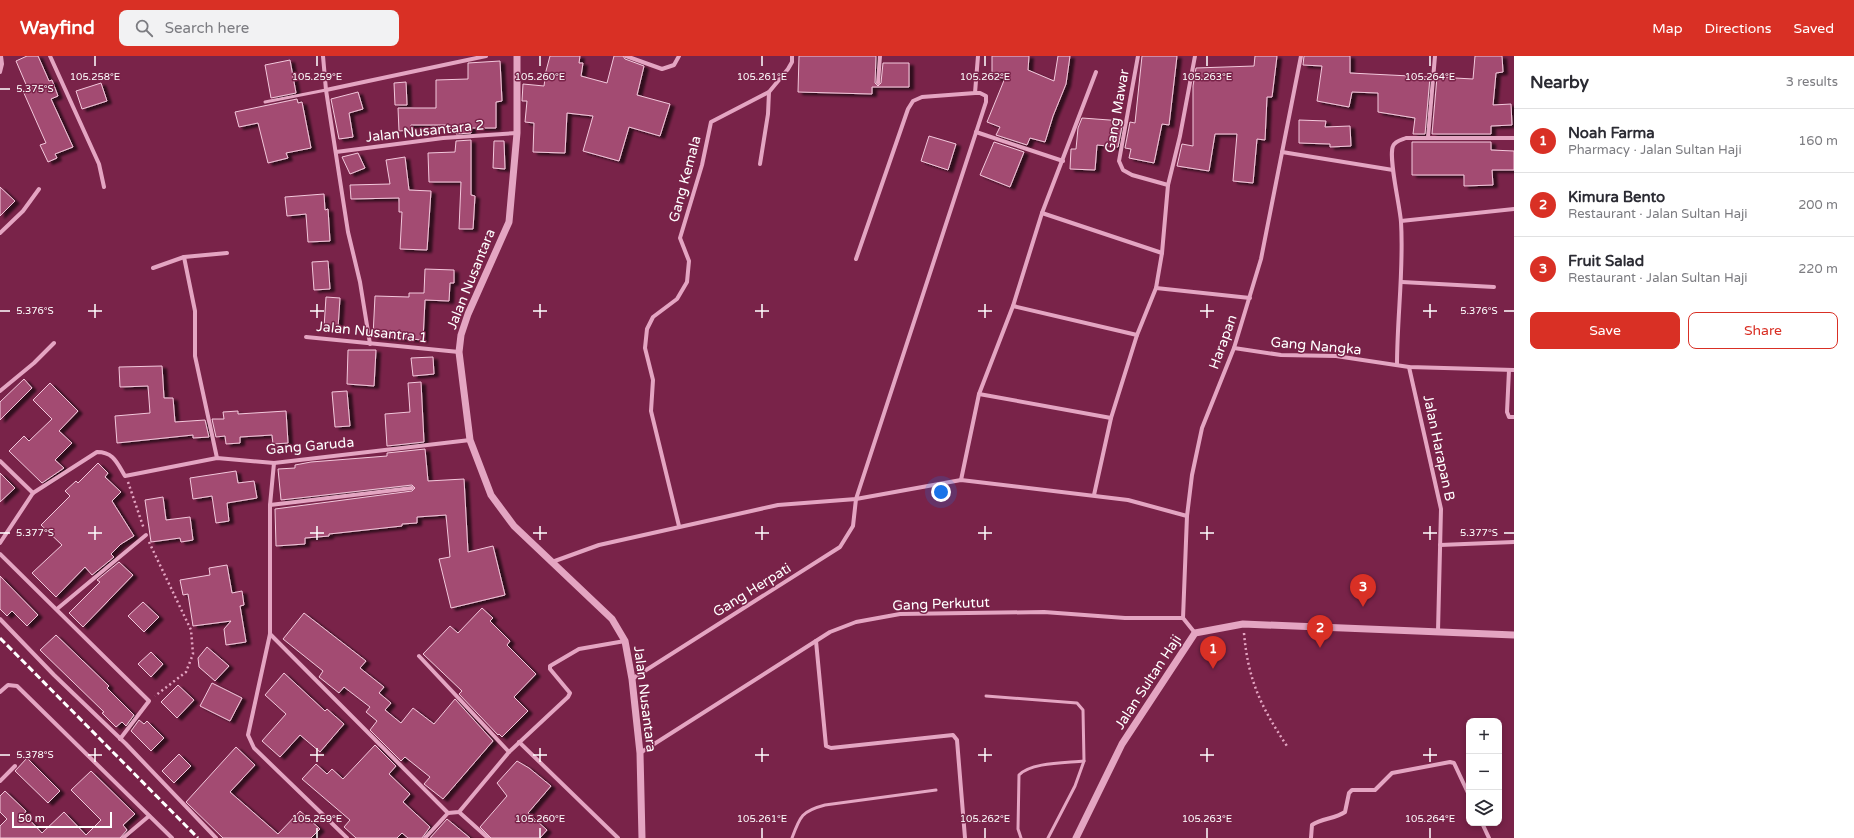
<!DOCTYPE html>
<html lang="en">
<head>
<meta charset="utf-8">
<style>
	body { margin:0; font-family:"Varela Round",sans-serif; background:#f2f2f3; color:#2b2b33 }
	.controls { position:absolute; right:12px; bottom:12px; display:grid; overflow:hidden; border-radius:8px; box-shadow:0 2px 6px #0003 }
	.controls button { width:36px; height:36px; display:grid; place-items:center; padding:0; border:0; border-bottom:1px solid #e1e1e2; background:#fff; color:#2b2b33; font:20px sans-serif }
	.scale { position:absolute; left:12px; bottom:10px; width:100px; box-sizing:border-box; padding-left:4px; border:2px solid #fff; border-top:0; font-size:11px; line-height:14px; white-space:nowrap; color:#fff; -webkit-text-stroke:3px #792349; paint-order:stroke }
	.you { position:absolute; left:941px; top:436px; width:14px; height:14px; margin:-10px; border:3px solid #fff; border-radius:50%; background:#1a73e8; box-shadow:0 0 0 6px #1a73e833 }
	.badge { display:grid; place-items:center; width:26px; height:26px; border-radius:50%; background:#d93025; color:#fff; font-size:13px; font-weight:700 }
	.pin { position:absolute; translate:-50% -33px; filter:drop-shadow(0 1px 2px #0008) }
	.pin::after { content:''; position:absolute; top:21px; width:14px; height:12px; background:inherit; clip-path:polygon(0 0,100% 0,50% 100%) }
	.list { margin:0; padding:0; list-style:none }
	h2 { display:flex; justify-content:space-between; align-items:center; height:52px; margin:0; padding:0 16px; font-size:17px }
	h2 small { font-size:13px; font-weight:400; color:#7c7c81 }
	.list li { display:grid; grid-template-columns:26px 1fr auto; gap:12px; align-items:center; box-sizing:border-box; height:64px; padding:0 16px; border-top:1px solid #e1e1e2 }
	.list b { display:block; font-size:15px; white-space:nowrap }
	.list p { margin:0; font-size:13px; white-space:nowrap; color:#7c7c81 }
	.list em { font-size:13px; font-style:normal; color:#7c7c81 }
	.actions { display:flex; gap:8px; padding:12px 16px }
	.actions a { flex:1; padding:9px 0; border:1px solid #d93025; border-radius:8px; text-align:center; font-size:14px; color:#d93025 }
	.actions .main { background:#d93025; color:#fff }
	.icon { flex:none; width:22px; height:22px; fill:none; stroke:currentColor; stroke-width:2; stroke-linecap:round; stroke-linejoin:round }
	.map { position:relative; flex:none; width:1514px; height:782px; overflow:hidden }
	header { display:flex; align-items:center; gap:24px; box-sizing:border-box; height:56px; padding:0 20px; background:#d93025; color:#fff }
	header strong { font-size:19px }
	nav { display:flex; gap:22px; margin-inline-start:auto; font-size:14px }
	.search { width:280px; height:36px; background:#f2f2f3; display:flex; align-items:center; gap:10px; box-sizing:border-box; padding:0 14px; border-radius:8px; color:#7c7c81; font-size:15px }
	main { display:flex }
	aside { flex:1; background:#fff }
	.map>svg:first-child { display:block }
	.building { fill:#a34b72; stroke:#f3c8dc; filter:url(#shadow) }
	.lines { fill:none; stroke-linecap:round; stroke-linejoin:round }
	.path { stroke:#e4a5c2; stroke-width:2.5; stroke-dasharray:2 3; stroke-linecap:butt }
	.service { stroke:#e4a5c2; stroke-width:3 }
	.minor { stroke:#e4a5c2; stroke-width:4 }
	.tertiary { stroke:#e4a5c2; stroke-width:7 }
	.rail { stroke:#fff; stroke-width:3; stroke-dasharray:7 3; stroke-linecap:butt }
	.ticks { fill:none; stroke:#fff; stroke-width:1.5 }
	.labels { text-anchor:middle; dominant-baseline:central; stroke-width:3; stroke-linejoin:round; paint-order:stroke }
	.street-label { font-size:14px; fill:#fff; stroke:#792349 }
	.ticks-label { font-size:10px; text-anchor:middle; fill:#fff; stroke:#792349; stroke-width:3; stroke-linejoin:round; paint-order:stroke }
</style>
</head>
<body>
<header>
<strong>Wayfind</strong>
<div class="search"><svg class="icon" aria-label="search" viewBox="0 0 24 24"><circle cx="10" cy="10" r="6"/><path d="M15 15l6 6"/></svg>Search here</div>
<nav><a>Map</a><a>Directions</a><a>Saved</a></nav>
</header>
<main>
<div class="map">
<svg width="1514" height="782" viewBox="0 0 1514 782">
	<defs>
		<filter id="shadow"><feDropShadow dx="4.5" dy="2.5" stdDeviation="1" flood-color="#0009"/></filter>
	</defs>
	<rect width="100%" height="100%" fill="#792349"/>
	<!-- building -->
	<g class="building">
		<path d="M27,0H38L49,25L52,24L58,40L51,43L73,91L55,98L57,102L48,106L40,89L46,87L23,35L28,33L16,5Z"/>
		<path d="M550,0H580L579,7H583L581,20L607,27L614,0H623L625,3L644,10L637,39L670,48L660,80L629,71L619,105L583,95L593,60L567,57L565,97L533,96L534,67L525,66L527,45H522L523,28L544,30L546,15Z"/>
		<path d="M799,0H876L875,27L878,30L881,27L883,7H909V31H872V38L798,36Z"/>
		<path d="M992,0H1029L1028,14L1054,25L1058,0H1070L1066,28L1053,60L1045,86L1030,82L1027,89L996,79L1000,71L987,66L1005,22L992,21Z"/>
		<path d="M1142,0H1177L1169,69L1162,68L1154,107L1129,102L1131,93L1125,92L1130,66L1135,67Z"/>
		<path d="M1255,0H1277L1272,41H1267L1265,84L1257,83L1253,127L1233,125L1237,78H1215L1209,115L1177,110L1182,88L1193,90V30L1196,12L1254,10Z"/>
		<path d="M1304,0H1350V17L1430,21L1425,78H1413L1415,62L1378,56V37L1352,36L1349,51L1317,45L1322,10L1303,9Z"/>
		<path d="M1475,0H1502L1503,16L1496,17L1493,49L1511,48L1512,69L1491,70V78H1432L1437,21L1473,23Z"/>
		<path d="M290,4L296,37L271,42L265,9Z"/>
		<path d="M500,5L502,45L496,46V72H471V77L456,78V72L446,73V69H411V74L399,75L398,52H436V24L468,23V7Z"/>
		<path d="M406,26L407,49H395L394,27Z"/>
		<path d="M101,27L107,45L82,53L76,35Z"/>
		<path d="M358,36L363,53L349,57L353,81L339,83L331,43Z"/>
		<path d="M297,43L298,47L302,46L311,92L286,97L288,102L268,107L258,67L239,71L235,56Z"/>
		<path d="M1082,62L1123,65L1118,91L1097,89L1095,114L1070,113L1071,93H1076L1078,72Z"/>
		<path d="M1299,64L1326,65L1325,71L1350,70L1351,90L1330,91V88L1299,87Z"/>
		<path d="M929,80L956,88L948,114L921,105Z"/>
		<path d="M471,84V139L475,140L473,173H459L461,126H429L428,97L455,96L456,85Z"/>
		<path d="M494,85H504L505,113L493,112Z"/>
		<path d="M994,86L1024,96L1010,131L980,119Z"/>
		<path d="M1412,86H1491V94L1514,95V114H1492L1493,129L1464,130V119H1412Z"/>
		<path d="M358,97L365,112L350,118L342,101Z"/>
		<path d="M405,101L409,134L431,135L427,194L400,193L402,156H399V142L351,143L350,129L390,128L386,104Z"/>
		<path d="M0,131L15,145L0,160Z"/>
		<path d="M324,138L325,154L328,153L330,185L308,186L306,158L287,160L285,141Z"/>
		<path d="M328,205L330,233L314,234L312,206Z"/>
		<path d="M425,213L454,214V227H450L449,245L425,244L423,284L373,280L375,240L409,241V237H424Z"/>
		<path d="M326,241L340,242L338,272H324Z"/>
		<path d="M348,294H376L374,330L347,328Z"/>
		<path d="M433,301L434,318L413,320L411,302Z"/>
		<path d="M162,310L164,342H173L175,366L205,364L209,381L193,382V379L117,387L115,360L150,357L148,330L120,331L119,311Z"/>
		<path d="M24,323L32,332L0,364V346Z"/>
		<path d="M421,326L424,386L387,390L385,358L410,356L408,327Z"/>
		<path d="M50,327L78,355L59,375L72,387L55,404L64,412L42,427L9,395L24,380L29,385L52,363L33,344Z"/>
		<path d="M347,335L350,370L335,371L332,336Z"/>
		<path d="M238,355V358L286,355L288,387L273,388L272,379L240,381V387L226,388L225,380L216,381L212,363H224L223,356Z"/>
		<path d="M425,393L428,425L464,423L468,496L493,490L505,539L451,552L439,503L450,501L446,459L417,461V467L402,468V470L329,478V480L305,482V488L276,490L275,453L412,435L415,432L412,429L281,444L278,413L295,412V409L311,406L387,400V397Z"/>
		<path d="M98,407L108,417L105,421L121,436L112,445L134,480L121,488L111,498L114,501L92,519L85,511L56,541L32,517L62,489L41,469L70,440L65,435L76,425L78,427Z"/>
		<path d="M236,415L238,427L254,425L257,442L227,447L229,465L216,467L212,440L193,443L190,422Z"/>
		<path d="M0,417L15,432L0,446Z"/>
		<path d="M163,441L166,464L190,461L193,484L181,486L180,482L151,486L145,444Z"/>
		<path d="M119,506L133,519L83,571L69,557L100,526L97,524Z"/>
		<path d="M227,509L232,537L242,535L244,549L240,550L246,586L226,589L224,573L231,565L193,570L188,538L183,539L180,524L210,519L209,512Z"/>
		<path d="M0,520L38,559L27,570L12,555L7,560L0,553Z"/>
		<path d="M143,546L159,561L144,576L128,560Z"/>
		<path d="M482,552L493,562L490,565L510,585L507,589L536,618L514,641L528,655L502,681L499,678L498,679L459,638L462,635L423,598L450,570L458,577Z"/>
		<path d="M304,557L366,605L360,612L384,631L379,637L391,647L385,654L401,667L413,652L434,668L455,643L493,685L443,743L424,728L430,721L405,701L401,705L370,674L377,665L366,656L370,651L344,631L339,637L319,621L323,615L283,583Z"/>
		<path d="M56,579L109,630L107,632L134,659L126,670L122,666L116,671L102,657L104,656L40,594Z"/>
		<path d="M207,591L229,610L215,625L199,611L198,602Z"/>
		<path d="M151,596L163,608L151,621L138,608Z"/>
		<path d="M284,617L325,655L327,653L344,668L320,696L300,679L280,701L262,685L286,658L265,639Z"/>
		<path d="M212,627L242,642L230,665L200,650Z"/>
		<path d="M178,629L194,644L177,662L161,646Z"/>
		<path d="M139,664L144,668L147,665L164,682L151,695L131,675Z"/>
		<path d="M375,689L396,710L389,718L410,738L403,746L430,771L422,782H408L402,777L397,782H356L344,771L350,764L302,723L316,708L327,718L332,713L343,723Z"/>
		<path d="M236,691L255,709L230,736L278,778L300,755L320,773L311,782H223L186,746Z"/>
		<path d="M179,698L191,710L174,727L162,715Z"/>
		<path d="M27,702L60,735L48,747L15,715Z"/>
		<path d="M517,705L529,712L551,730L528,757L547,774L540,782H491L480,771L507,740L497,727Z"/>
		<path d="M91,715L135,758L123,769L127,774L120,782H0V770L7,763L0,756V740L5,735L26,755L24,758L42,777L64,756L86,779L101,764L71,734Z"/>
		<path d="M447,763L470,782H430Z"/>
	</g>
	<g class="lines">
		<!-- path -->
		<g class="path">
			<path d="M128,426L144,473"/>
			<path d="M149,486L191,574L193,598L186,616L155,640"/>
			<path d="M1244,577C1248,624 1261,651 1287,690"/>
		</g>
		<!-- service -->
		<g class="service">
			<path d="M265,46L326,34"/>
			<path d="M986,640L1077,647L1083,654L1084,705L1075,730L1048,782"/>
			<path d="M792,782C800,760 802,755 825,749L936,734"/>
			<path d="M1021,782L1018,773L1019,719C1031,706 1067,707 1084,705"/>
		</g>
		<!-- minor -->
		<g class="minor">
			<path d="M50,0L99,108L104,131"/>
			<path d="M323,0L326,34L348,176L360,226L370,288"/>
			<path d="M626,0L662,13L674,9L679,0"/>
			<path d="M1138,0L1119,105L1123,114L1132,119L1168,129"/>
			<path d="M0,16L2,8L1,0"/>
			<path d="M878,27L880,0"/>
			<path d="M326,34L486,0"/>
			<path d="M976,76L1063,105"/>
			<path d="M1428,81L1435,0"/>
			<path d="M336,96L443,82L517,77"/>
			<path d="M1282,96L1393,114"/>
			<path d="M760,108L768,58L769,36L788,13L792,6V0"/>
			<path d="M1042,157L1162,197"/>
			<path d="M1401,165L1514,153"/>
			<path d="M0,177L23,155L39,133"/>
			<path d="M184,201L195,255V300L217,402"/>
			<path d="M856,203L908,53L913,45L922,41L975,37L978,0"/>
			<path d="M153,212L184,201L227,197"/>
			<path d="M1402,226L1494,231"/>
			<path d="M1156,232L1250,242"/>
			<path d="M1013,250L1137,279"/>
			<path d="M306,281L459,296"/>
			<path d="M1234,292L1281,299L1336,300L1409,311L1514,314"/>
			<path d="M1397,309C1397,261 1404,213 1401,166C1400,150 1388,101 1393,90C1395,85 1401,84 1406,82H1514"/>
			<path d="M1409,311L1441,453L1438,575"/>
			<path d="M1509,314L1507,356L1509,361H1514"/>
			<path d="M0,335L34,307L54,287"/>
			<path d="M979,338L1111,362"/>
			<path d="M0,405L33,437"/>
			<path d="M274,407L270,449V578L248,679L254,692L347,782"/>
			<path d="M961,424L979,338L1013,250L1042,157L1096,16"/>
			<path d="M1094,439L1111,362L1137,279L1156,232L1162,197L1168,129L1180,80L1195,0"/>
			<path d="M270,449L412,432"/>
			<path d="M679,470L651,355L653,324L645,292L647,273L653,261L677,243L687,226L689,205L680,182L702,109L711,66L769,36"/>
			<path d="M0,487L33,437L97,396C114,396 117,407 125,420L217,402L274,407L470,384"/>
			<path d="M1440,489L1514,486"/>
			<path d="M0,498L149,645L120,683"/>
			<path d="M552,506L599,489L778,449L856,443L961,424L1128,444L1187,460"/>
			<path d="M57,553L146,479"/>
			<path d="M0,563L54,619L126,688L216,782"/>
			<path d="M1195,577L1183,562L1187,460L1192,419L1202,372L1234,292L1261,203L1301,0"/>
			<path d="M270,578L448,757"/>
			<path d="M816,585L826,690L831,692L953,679L957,684L965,782"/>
			<path d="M419,600L509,696"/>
			<path d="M632,623L840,491L853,470L856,443L986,46V40L980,37H975"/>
			<path d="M0,636L8,629L17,630L172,782"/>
			<path d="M519,686L618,782"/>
			<path d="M640,697L830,576L856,566L900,558L1044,556L1125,562H1183"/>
			<path d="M0,725L15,710"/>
			<path d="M459,756L488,782"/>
			<path d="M1482,767L1489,782"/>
			<path d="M123,782L149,760"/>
			<path d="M425,782L448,757L459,756L509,696L568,641L570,637L550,613V610L579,593L625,585"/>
			<path d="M1311,782L1312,769C1322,762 1335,763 1345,756L1349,737L1352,734H1375L1392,717L1450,706L1454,707L1469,739"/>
		</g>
		<!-- tertiary -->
		<g class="tertiary">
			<path d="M517,0V77L509,166L468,258L461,279L459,296L470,384L491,439L514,470L612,563L625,585L632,623L640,697L642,782"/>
			<path d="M1076,782L1122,688L1195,577L1243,568L1514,579"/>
		</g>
		<!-- rail -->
		<path class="rail" d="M0,582L198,782"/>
	</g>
	<!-- ticks -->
	<path class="ticks" d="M95,0V10M317,0V10M540,0V10M762,0V10M985,0V10M1207,0V10M1430,0V10M0,33H10M95,248V262M317,248V262M540,248V262M762,248V262M985,248V262M1207,248V262M1430,248V262M0,255H10M88,255H102M310,255H324M533,255H547M755,255H769M978,255H992M1200,255H1214M1423,255H1437M1504,255H1514M95,470V484M317,470V484M540,470V484M762,470V484M985,470V484M1207,470V484M1430,470V484M0,477H10M88,477H102M310,477H324M533,477H547M755,477H769M978,477H992M1200,477H1214M1423,477H1437M1504,477H1514M95,692V706M317,692V706M540,692V706M762,692V706M985,692V706M1207,692V706M1430,692V706M0,699H10M88,699H102M310,699H324M533,699H547M755,699H769M978,699H992M1200,699H1214M1423,699H1437M317,772V782M540,772V782M762,772V782M985,772V782M1207,772V782M1430,772V782"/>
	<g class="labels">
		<!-- street labels -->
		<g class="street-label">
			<text transform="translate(1117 55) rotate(-80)">Gang Mawar</text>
			<text transform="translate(425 75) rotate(-6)">Jalan Nusantara 2</text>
			<text transform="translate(685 123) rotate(-75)">Gang Kemala</text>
			<text transform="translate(471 223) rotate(-68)">Jalan Nusantara</text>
			<text transform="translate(372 276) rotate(6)">Jalan Nusantra 1</text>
			<text transform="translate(1223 286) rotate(-70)">Harapan</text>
			<text transform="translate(1316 290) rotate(5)">Gang Nangka</text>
			<text transform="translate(310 390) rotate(-5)">Gang Garuda</text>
			<text transform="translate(1439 392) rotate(78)">Jalan Harapan B</text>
			<text transform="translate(752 534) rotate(-32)">Gang Herpati</text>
			<text transform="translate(941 548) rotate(-2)">Gang Perkutut</text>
			<text transform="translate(1148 626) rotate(-57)">Jalan Sultan Haji</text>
			<text transform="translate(645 643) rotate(83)">Jalan Nusantara</text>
		</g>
	</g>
	<g class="ticks-label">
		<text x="95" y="24">105.258°E</text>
		<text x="317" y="24">105.259°E</text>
		<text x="540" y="24">105.260°E</text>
		<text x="762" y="24">105.261°E</text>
		<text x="985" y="24">105.262°E</text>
		<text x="1207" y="24">105.263°E</text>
		<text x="1430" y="24">105.264°E</text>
		<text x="35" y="36">5.375°S</text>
		<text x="35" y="258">5.376°S</text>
		<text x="1479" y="258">5.376°S</text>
		<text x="35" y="480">5.377°S</text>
		<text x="1479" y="480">5.377°S</text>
		<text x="35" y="702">5.378°S</text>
		<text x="317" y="766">105.259°E</text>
		<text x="540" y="766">105.260°E</text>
		<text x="762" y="766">105.261°E</text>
		<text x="985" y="766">105.262°E</text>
		<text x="1207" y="766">105.263°E</text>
		<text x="1430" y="766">105.264°E</text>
	</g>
</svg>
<div class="controls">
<button>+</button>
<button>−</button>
<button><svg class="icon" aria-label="layers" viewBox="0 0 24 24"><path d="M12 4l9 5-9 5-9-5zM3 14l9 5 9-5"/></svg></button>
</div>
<div class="scale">50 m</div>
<div class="you"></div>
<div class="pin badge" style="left:1213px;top:613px">1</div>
<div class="pin badge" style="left:1320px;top:592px">2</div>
<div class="pin badge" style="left:1363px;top:551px">3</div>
</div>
<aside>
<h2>Nearby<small>3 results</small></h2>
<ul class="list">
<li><span class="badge">1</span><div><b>Noah Farma</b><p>Pharmacy · Jalan Sultan Haji</p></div><em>160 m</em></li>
<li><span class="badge">2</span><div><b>Kimura Bento</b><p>Restaurant · Jalan Sultan Haji</p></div><em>200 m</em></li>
<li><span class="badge">3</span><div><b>Fruit Salad</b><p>Restaurant · Jalan Sultan Haji</p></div><em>220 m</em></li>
</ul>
<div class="actions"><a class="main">Save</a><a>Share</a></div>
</aside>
</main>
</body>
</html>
